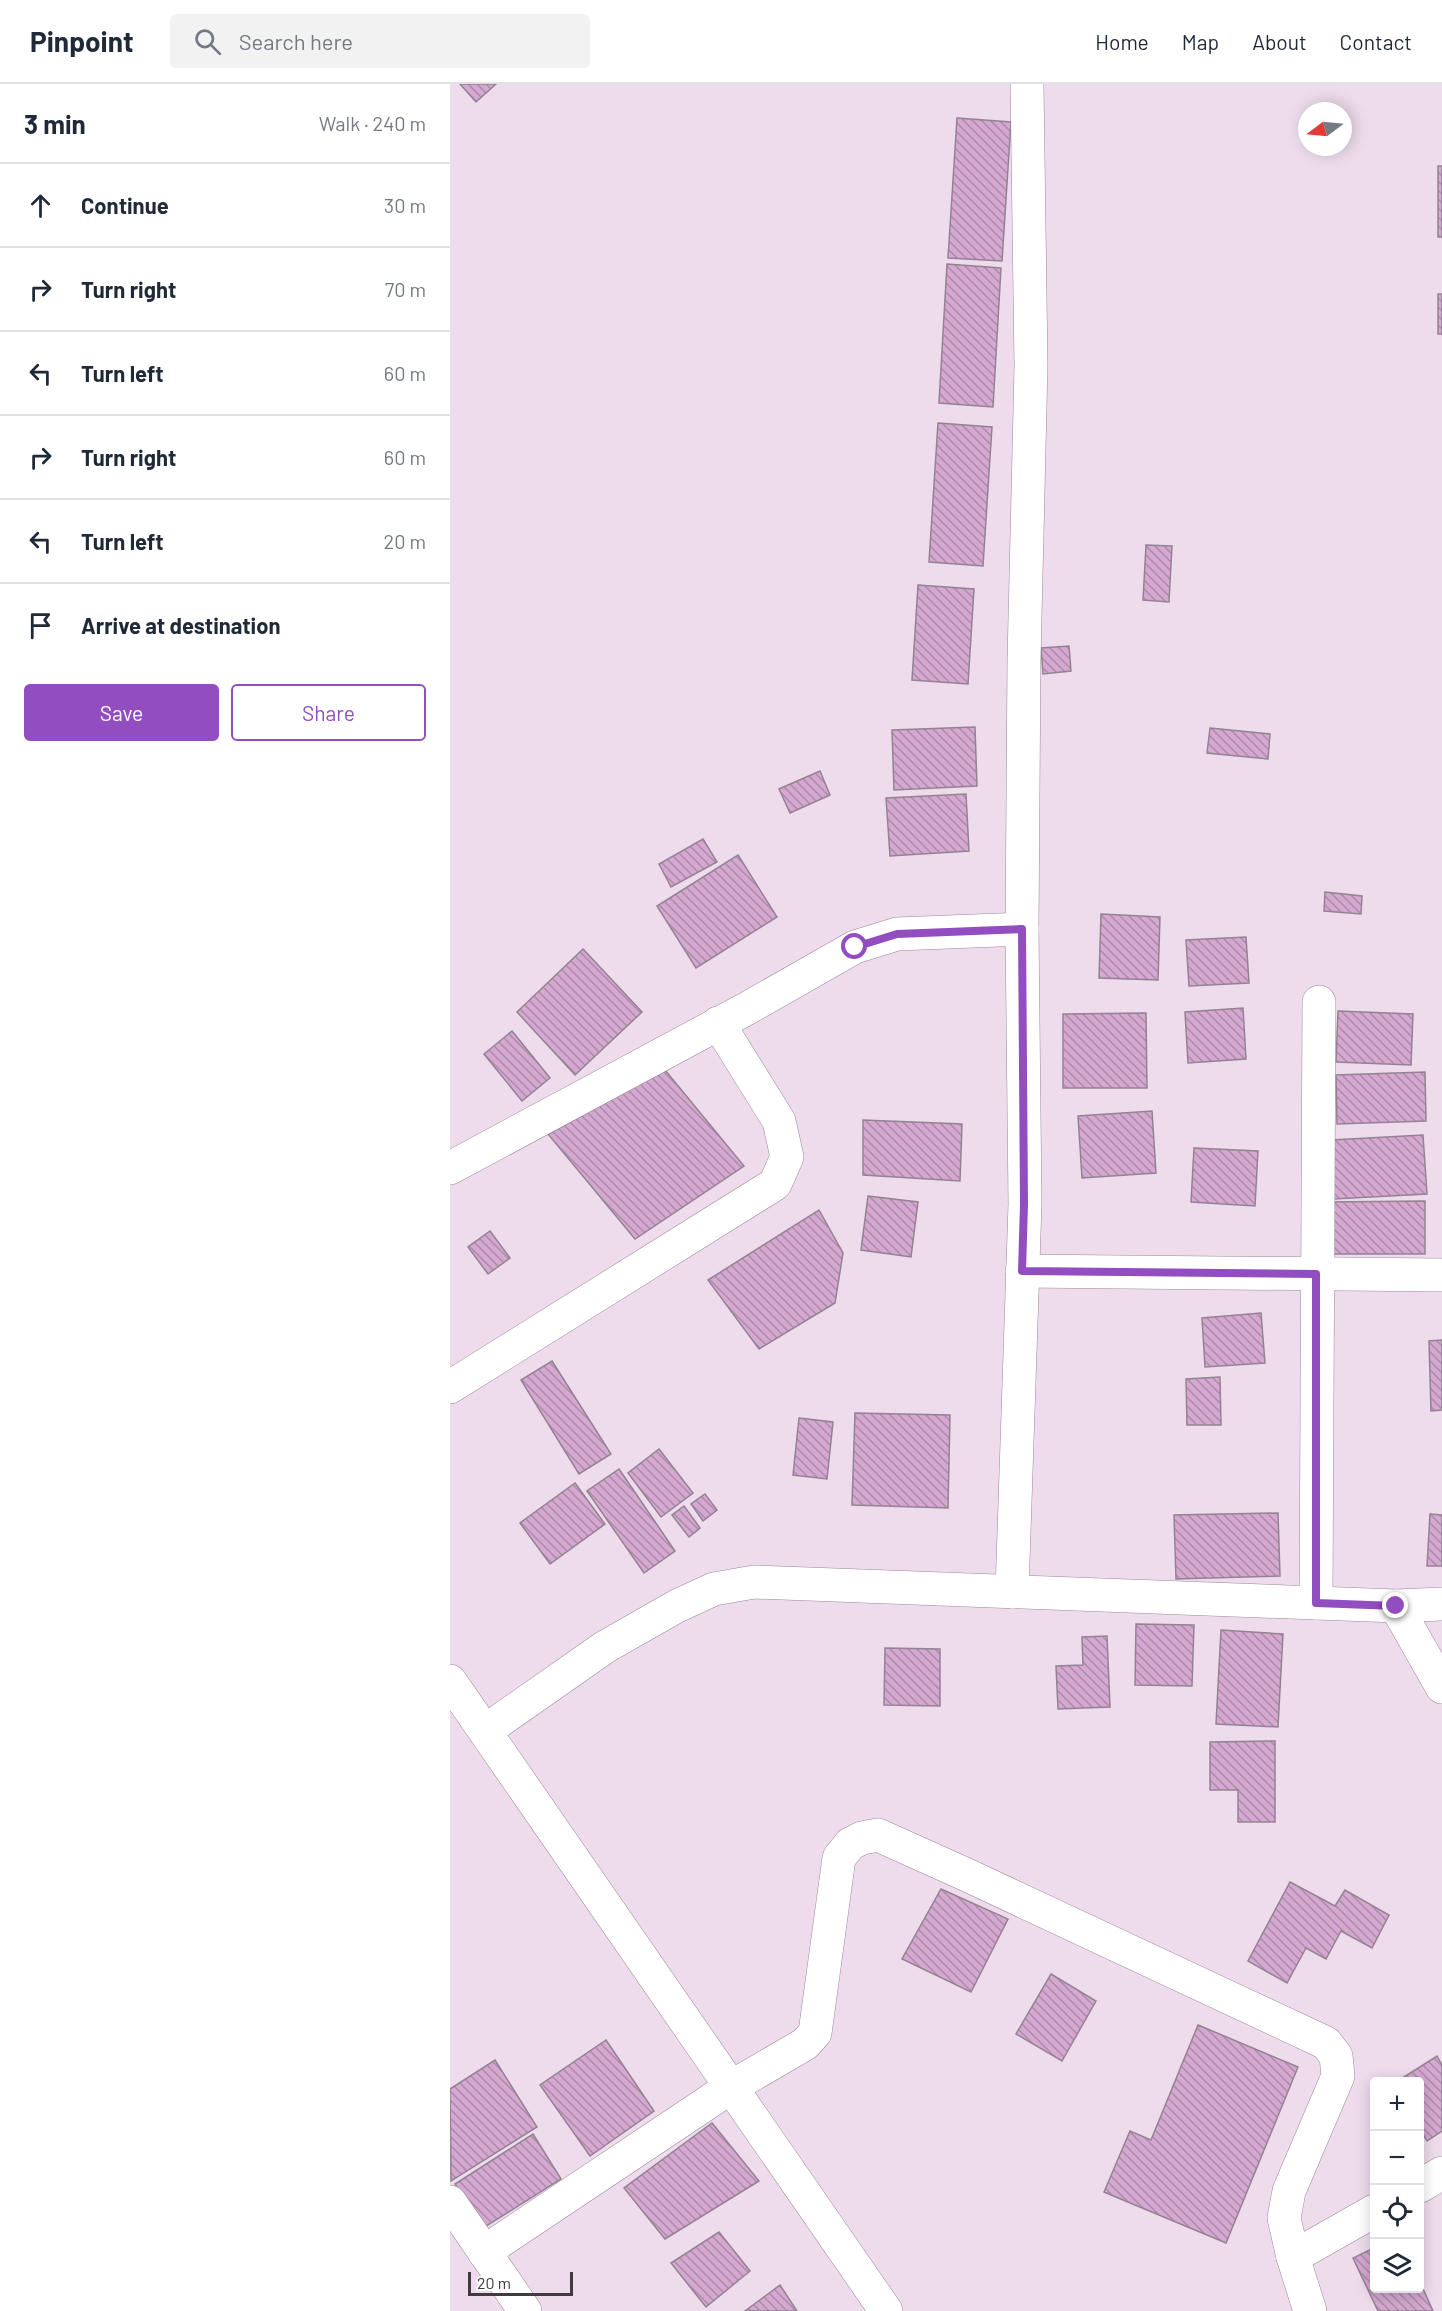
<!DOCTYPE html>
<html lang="en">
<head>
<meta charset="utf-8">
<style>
	body { margin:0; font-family:Barlow,sans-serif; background:#f2f2f3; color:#1f2937 }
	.controls { position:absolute; right:18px; bottom:18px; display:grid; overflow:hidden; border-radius:6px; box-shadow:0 3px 15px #0003 }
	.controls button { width:54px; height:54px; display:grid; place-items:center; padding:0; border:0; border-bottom:2px solid #e0e1e3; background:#fff; color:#1f2937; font:30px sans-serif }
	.compass { position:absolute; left:848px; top:18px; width:54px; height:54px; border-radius:50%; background:#fff; box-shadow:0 3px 15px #0003; rotate:254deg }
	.scale { position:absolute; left:18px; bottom:15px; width:105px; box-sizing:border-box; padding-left:6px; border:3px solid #413a40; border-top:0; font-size:16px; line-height:21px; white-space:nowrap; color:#413a40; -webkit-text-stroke:4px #fff; paint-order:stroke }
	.stop { position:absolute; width:18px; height:18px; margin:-14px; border:4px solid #924dc1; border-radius:50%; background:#fff }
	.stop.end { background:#924dc1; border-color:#fff; box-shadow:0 2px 6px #0008 }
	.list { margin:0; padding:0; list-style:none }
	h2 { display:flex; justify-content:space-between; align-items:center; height:78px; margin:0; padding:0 24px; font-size:26px }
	h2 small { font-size:20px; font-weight:400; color:#747a83 }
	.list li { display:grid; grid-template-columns:39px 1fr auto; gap:18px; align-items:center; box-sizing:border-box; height:84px; padding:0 24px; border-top:2px solid #e0e1e3 }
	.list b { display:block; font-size:22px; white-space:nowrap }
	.list em { font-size:20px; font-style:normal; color:#747a83 }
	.actions { display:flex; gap:12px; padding:18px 24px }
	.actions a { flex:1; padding:14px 0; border:2px solid #924dc1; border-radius:6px; text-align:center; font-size:21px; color:#924dc1 }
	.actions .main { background:#924dc1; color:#fff }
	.icon { flex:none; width:33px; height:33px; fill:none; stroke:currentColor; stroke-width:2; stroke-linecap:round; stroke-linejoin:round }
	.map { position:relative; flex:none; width:992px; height:2227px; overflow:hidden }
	header { display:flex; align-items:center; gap:36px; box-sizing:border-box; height:84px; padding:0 30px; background:#fff; border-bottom:2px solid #e0e1e3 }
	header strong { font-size:28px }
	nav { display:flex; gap:33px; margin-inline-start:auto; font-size:21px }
	.search { width:420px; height:54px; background:#f2f2f3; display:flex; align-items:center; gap:15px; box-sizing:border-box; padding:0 21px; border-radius:6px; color:#747a83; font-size:22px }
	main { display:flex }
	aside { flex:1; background:#fff }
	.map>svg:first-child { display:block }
	.building { fill:url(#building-back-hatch); stroke:#938392; stroke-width:1.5 }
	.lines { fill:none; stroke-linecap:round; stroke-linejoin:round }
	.street-casing { stroke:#9a8999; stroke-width:34 }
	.street { stroke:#fff; stroke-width:33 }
	.route { stroke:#924dc1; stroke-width:8 }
</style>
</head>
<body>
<header>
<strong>Pinpoint</strong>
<div class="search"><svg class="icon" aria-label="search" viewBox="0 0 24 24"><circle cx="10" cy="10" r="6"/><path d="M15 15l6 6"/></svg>Search here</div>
<nav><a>Home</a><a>Map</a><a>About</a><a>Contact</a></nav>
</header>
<main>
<aside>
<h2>3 min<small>Walk · 240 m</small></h2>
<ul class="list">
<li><svg class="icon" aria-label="ahead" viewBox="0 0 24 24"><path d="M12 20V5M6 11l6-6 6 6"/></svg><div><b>Continue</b></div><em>30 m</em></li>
<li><svg class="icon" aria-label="right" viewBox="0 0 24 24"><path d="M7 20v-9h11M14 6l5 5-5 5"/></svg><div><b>Turn right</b></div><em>70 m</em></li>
<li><svg class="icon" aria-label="left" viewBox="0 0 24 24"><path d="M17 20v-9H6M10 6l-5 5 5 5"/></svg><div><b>Turn left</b></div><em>60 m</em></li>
<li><svg class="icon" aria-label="right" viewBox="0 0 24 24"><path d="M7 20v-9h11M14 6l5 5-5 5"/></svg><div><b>Turn right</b></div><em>60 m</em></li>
<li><svg class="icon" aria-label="left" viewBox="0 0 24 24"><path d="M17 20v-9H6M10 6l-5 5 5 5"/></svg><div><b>Turn left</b></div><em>20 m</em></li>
<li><svg class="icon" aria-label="arrive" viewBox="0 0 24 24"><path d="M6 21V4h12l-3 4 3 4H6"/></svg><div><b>Arrive at destination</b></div></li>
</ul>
<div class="actions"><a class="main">Save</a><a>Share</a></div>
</aside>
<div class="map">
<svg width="992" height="2227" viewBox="0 0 992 2227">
	<defs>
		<pattern id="building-back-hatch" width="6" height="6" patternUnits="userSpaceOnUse" patternTransform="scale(1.5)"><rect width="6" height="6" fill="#d4a8d0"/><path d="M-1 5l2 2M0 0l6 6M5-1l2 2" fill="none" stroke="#ae8aaa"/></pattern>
	</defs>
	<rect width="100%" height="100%" fill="#eedcec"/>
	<!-- building -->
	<g class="building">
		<path d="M10,0H46L26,18Z"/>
		<path d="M507,34L561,38L552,177L498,174Z"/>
		<rect x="988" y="82" width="4" height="71"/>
		<path d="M497,180L551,184L543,323L489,319Z"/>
		<rect x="988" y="210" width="4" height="40"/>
		<path d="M488,339L542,343L533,482L479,478Z"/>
		<path d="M696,461L722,462L719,518L693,516Z"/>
		<path d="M468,501L524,505L518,600L462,596Z"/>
		<path d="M619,562L621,587L593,590L591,564Z"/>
		<path d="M525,643L527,702L444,706L442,646Z"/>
		<path d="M760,644L820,650L818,675L757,669Z"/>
		<path d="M370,687L380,711L340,729L329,705Z"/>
		<path d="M516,710L519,767L440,772L436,714Z"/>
		<path d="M253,755L267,778L221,803L209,780Z"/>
		<path d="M288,771L327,833L246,884L207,822Z"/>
		<path d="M875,808L912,812L911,830L874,827Z"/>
		<path d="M651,830L710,833L708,896L649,894Z"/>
		<path d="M796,853L799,899L739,902L736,856Z"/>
		<path d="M133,865L192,928L125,991L67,928Z"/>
		<path d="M793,924L796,975L738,979L735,928Z"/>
		<path d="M888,927L963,930L961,981L886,978Z"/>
		<path d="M696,929L697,1004H613V930Z"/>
		<path d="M62,947L100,994L72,1017L34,970Z"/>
		<path d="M215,986L294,1082L185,1155L98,1050Z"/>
		<path d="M975,988L976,1037L887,1040L886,991Z"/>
		<path d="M702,1027L706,1089L632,1094L628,1032Z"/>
		<path d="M413,1036L512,1040L510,1097L413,1091Z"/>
		<path d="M973,1051L977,1110L884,1115L881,1056Z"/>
		<path d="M744,1064L808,1067L805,1122L741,1118Z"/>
		<path d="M418,1112L468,1118L461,1173L411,1166Z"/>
		<path d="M975,1117V1170H876V1118Z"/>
		<path d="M369,1126L393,1169L385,1219L309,1265L258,1196Z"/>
		<path d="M40,1147L60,1174L38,1190L18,1163Z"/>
		<path d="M811,1229L815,1279L755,1283L752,1234Z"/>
		<path d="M992,1256V1326L981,1327L979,1257Z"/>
		<path d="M102,1277L161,1370L129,1390L71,1296Z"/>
		<path d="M770,1293L771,1341H737L736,1295Z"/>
		<path d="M405,1329L500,1331L498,1424L402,1421Z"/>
		<path d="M349,1334L383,1338L377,1395L343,1391Z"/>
		<path d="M209,1365L243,1409L211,1433L178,1389Z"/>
		<path d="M169,1385L225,1467L194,1489L137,1407Z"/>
		<path d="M125,1399L155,1440L100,1480L70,1439Z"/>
		<path d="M255,1410L267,1426L253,1437L241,1420Z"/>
		<path d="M234,1422L250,1444L239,1453L222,1431Z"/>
		<path d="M828,1429L830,1492L726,1495L724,1431Z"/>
		<path d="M980,1430L992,1431V1482H977Z"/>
		<path d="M686,1540L744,1541L742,1602L685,1601Z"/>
		<path d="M771,1546L833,1550L828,1643L766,1640Z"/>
		<path d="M657,1552L660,1623L608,1625L606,1582L633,1581L632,1553Z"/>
		<path d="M435,1564L490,1565V1622L434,1621Z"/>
		<path d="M825,1657V1738H788V1706H760V1658Z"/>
		<path d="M840,1798L885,1822L895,1806L939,1831L922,1864L891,1847L876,1875L856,1864L837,1899L798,1877Z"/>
		<path d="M491,1805L558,1835L521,1908L452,1875Z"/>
		<path d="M601,1890L646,1917L612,1977L566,1950Z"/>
		<path d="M748,1941L848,1983L776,2159L654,2108L680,2047L701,2056Z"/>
		<path d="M156,1956L204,2027L140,2072L90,2001Z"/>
		<path d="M987,1972L992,1981V2047L977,2057L970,2045V1998H946Z"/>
		<path d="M45,1976L87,2043L1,2097L0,2005Z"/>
		<path d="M262,2039L309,2097L215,2155L174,2104Z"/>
		<path d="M83,2050L111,2095L33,2144L5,2100Z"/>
		<path d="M269,2148L300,2187L256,2223L221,2179Z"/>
		<path d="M924,2164V2204H970V2198L983,2227H928L903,2174Z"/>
		<path d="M330,2201L347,2227H295Z"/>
	</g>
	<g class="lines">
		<defs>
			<g id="street">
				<path d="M0,1084L296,925L405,863L447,850L572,845"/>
				<path d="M572,1187L992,1191"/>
				<path d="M0,1303L325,1100L337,1073L329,1037L268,939"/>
				<path d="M562,1508L575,1120L572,845L574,576L581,282L577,0"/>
				<path d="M866,1519L869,918"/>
				<path d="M946,1522L992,1603"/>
				<path d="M0,1597L436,2227"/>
				<path d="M35,1647L155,1563L227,1522L264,1505L304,1498L946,1522L992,1520"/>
				<path d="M970,2102L992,2089"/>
				<path d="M0,2118L75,2227"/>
				<path d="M34,2168L281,2003L355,1960L365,1949L389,1774L400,1760L412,1754L428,1751L517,1791L876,1959L886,1972L888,1992L839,2107L834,2134L843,2173L860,2227"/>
				<path d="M843,2173L924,2127"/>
			</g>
		</defs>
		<!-- street casing -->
		<use href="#street" class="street-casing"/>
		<!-- street -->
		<use href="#street" class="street"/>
	</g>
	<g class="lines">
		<!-- route -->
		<path class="route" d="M405,863L447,850L572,845L574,1120L572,1187L866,1190V1519L946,1522"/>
	</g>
</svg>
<div class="controls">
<button>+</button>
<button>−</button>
<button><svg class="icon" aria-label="locate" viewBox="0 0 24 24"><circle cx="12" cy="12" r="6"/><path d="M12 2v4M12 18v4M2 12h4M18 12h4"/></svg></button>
<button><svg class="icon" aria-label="layers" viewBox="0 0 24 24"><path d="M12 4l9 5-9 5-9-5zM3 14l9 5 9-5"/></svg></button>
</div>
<svg class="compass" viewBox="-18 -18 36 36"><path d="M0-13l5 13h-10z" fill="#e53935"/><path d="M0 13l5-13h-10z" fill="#747a83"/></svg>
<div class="scale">20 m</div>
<div class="stop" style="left:405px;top:863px"></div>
<div class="stop end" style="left:946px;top:1522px"></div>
</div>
</main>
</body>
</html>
